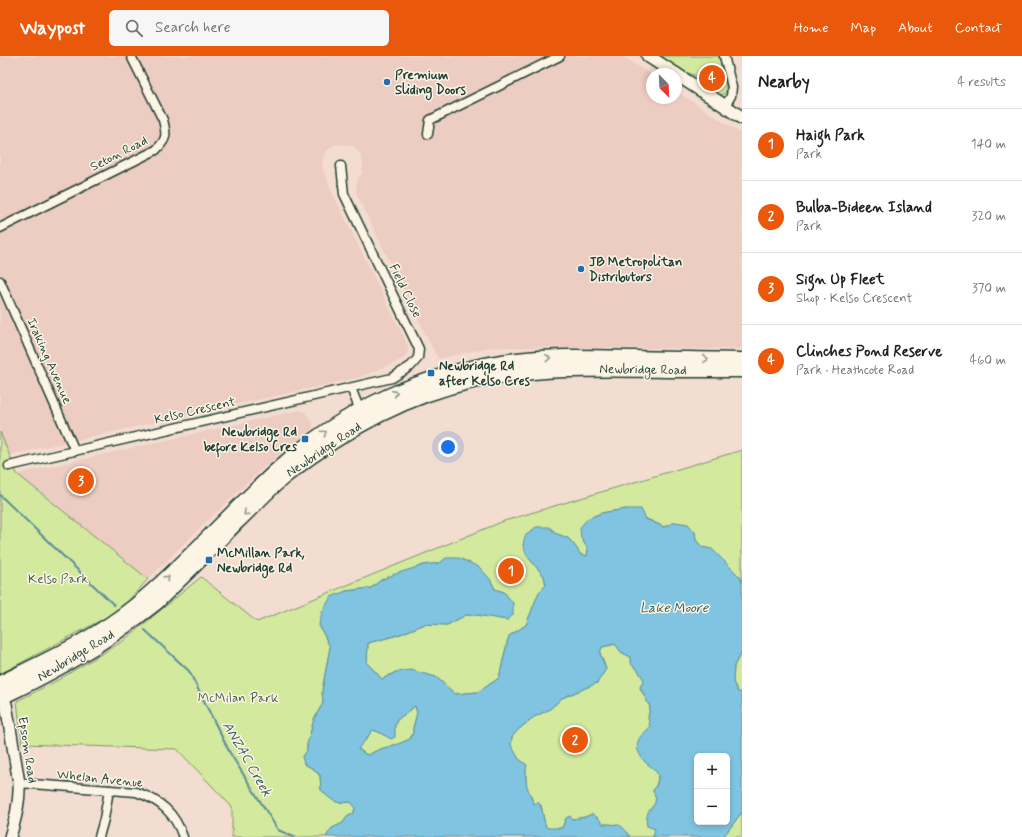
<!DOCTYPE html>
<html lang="en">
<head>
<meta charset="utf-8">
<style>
	body { margin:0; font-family:Mynerve,sans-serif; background:#f6f6f6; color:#202124 }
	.controls { position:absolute; right:12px; bottom:12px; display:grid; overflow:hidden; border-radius:6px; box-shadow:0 2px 6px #0003 }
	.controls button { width:36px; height:36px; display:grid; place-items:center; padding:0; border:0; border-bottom:1px solid #e0e0e0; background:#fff; color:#202124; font:20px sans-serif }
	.compass { position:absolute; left:646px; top:12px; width:36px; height:36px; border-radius:50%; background:#fff; box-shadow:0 2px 6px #0003; rotate:156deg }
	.you { position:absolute; left:448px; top:391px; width:14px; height:14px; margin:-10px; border:3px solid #fff; border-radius:50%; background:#1a73e8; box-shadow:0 0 0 6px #1a73e833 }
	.badge { display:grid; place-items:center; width:26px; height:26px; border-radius:50%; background:#ea580c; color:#fff; font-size:13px; font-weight:700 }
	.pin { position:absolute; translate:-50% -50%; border:2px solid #fff; box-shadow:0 1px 4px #0006 }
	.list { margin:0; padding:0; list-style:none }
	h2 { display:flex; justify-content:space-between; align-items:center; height:52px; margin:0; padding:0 16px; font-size:17px }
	h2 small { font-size:13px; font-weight:400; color:#757577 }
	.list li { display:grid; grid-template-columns:26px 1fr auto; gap:12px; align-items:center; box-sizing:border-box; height:72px; padding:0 16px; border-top:1px solid #e0e0e0 }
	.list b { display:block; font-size:15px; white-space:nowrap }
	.list p { margin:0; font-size:13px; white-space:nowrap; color:#757577 }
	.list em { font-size:13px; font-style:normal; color:#757577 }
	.icon { flex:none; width:22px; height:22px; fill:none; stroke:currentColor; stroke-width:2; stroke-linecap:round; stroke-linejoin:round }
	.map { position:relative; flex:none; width:742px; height:781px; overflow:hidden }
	header { display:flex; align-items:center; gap:24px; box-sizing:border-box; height:56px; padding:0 20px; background:#ea580c; color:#fff }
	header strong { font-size:19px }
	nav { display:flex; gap:22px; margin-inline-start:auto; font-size:14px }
	.search { width:280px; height:36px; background:#f6f6f6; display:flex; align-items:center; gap:10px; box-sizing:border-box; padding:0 14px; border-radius:6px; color:#757577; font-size:15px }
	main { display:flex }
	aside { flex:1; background:#fff }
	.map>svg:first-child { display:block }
	.built { fill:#edccc1 }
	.green { fill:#d3e99e; stroke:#799369 }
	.water { fill:#80c4e1; stroke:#598e9c; fill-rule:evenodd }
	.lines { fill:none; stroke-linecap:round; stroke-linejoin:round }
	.stream { stroke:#598e9c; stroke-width:2 }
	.street-casing { stroke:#1f3d34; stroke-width:11 }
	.secondary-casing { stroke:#1f3d34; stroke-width:14 }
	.primary-casing { stroke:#1f3d34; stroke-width:15 }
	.highway-casing { stroke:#1f3d34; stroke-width:17 }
	.street { stroke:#fcf5e5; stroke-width:8 }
	.secondary { stroke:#fcf5e5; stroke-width:11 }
	.primary { stroke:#fcf5e5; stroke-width:12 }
	.highway { stroke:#fcf5e5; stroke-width:14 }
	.oneway { stroke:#8e998c }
	.poi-dot { fill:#1f6fb2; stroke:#fcf5e5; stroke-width:1.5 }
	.labels { text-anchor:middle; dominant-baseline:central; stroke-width:3; stroke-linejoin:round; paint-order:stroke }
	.poi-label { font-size:13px; font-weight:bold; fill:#1f3d34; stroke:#fcf5e5; text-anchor:start }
	.street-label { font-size:13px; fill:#1f3d34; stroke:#fcf5e5 }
	.park-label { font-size:13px; fill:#435f49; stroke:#fcf5e5 }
	.water-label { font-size:14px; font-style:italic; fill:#375f5f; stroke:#fcf5e5 }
</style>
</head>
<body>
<header>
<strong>Waypost</strong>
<div class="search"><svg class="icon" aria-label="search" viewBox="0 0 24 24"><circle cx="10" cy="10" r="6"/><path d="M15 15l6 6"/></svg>Search here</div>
<nav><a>Home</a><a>Map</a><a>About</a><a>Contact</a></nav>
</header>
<main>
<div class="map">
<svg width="742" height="781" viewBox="0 0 742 781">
	<rect width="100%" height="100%" fill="#f3ddd0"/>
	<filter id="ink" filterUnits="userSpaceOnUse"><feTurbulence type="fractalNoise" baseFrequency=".025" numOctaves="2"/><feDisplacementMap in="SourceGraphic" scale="8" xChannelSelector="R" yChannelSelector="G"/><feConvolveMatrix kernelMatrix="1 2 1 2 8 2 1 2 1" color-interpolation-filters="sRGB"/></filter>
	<g filter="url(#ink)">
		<!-- built -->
		<g class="built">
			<path d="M0,0H622L652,19V42H676V35L742,78V293L491,291L438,303L357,139L356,135L357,124L362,117L363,108L360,98L354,91L343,88L335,89L330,92L326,96L322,104L323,113L331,134L408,290V297L403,303L360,321L9,399L0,376Z"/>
			<path d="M300,354L305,356L313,368V372L264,411L206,466L148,523L17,418Z"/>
		</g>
		<!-- green -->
		<g class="green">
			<path d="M659,0H719L726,28V36L724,38L720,39L716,37L705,26L694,19L682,15Z"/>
			<path d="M0,376L17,418L148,523L128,545L105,562L0,618Z"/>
			<path d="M742,394V527L740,521L712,494L702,491L696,484L695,476L675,466L664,471L626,453L601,457L587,463L581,482L588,493L587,500L581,499L575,490L568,482L557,478L549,471L527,500L544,520L546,530L539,536L535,546L526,569L509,580L507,587L499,622L478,636L455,638L436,621L396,616L382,623L367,607L368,587L398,579L425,568L447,569L466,559H477L507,564L504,536L495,533L490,523L440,507L424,509L381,524L371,532L346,535L319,569L330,591L322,635L323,647L314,663L307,689V695L304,708L312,712L320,720L321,734C333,745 334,748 351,746L355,750L354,757L347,761L343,767L332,772L326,781H232V751L177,693L22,688L17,645L58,624L123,585L201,521L257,566L504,465Z"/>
			<path d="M616,588L621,596L629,600L632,608L638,614L645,625L640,632L650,651L648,662L651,671L641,680L646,706C659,714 661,721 653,735C658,744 655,749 648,756L655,773L653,781H630C622,769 616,768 603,768L601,765L592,758C584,762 575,764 566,762L562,772L547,773L545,769L541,749L534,748L526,730V715L510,689L511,681L519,673L534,661L550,653L562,642L597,627L606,613L600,597L602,591Z"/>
			<path d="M742,595V637L738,636L733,626L734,610Z"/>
			<path d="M415,650L417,657L413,672V677L410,683C405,685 400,688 394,689C386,692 377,693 369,699L365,698L358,692L368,681L369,678L373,674L379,676L385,680L395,670L397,664Z"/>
			<path d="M742,756V781H723Z"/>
		</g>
		<!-- water -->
		<path class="water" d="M626,453H641L646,463L664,471L675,466L688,468L695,476L696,484L702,491L712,493L740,521L742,527V595L734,610L733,626L738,636L742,637V756L723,781H653L655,773L647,770C646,766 646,762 648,757C649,754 649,755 651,752C657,746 657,742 653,735C656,730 659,725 658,720C657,713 649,710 645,706C638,698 634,689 641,680C644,677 647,674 650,671L648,662L650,651L640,631L644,624L638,614L632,609L629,600L621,596L615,588L602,591L600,597L606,613L597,627L562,642L550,653L534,661L519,673L512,681L511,689L519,703L527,709C523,724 528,734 534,748L538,746C544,753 542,764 547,772H562L566,762L570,760L572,763L585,761L592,758C597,761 600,763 603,768C619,769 621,766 630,781H326L332,772L343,767L347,761L354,757L355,751L351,746C334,748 333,745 321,734L320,719L312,712L304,708L302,700L307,695V689L314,663L323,647L322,635L330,591L319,569L322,556L331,541L346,535L371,532L381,524L395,518L424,509L440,507L446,502H459L479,511L490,523L495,533L504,536L513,547V559L507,564L477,559H466L447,569L425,568L398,579L368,587L367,607L382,623L396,616L411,614L436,621L455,638L478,636L499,622L507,587L509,580L526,569L535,546L539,536L546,529L544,520L527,500L523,489L525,480L536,471H549L557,478L568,482L575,490L581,499L587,500L588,493L581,482L580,472L587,463L601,457ZM415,650L417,657L413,672V677L410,683C405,685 400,688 394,689C385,692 377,693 369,699L365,698L358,693C361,688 365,686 367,682C369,679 370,677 373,674C380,676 385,680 391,683L395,681V670L397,664ZM697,700H727V766H697Z"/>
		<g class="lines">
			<!-- stream -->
			<g class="stream">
				<path d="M0,439L114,549"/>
				<path d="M145,574L189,615L230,697L278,774L294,781"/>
			</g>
			<defs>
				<g id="street">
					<path d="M724,0L732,31L731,40L725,50"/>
					<path d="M428,78L430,64L560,0"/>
					<path d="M0,172L156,94C167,83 167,79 163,64L131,0"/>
					<path d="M0,225L75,395"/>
					<path d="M351,332L361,357"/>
					<path d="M9,410L392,322L411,310L418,302L419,293L344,138L341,110"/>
					<path d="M19,727L136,736C160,744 175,757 183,781"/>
					<path d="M99,781L104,763L109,734"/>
				</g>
				<path id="secondary" d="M0,635L6,648L19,727C20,746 15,764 10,781"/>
				<g id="primary">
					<path d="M648,0L676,18"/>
					<path d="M676,18L725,50L742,62"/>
				</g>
				<g id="highway">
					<path d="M0,627C47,604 96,582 136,549C190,505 234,451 287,405C321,376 361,351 402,334C435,321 473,310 509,305C551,299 593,301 636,302C671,303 707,303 742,304"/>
					<path d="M0,642C28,628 57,614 84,597C110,582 134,564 157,546C184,520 211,493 237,466C253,451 268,434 285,420C341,376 403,340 473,325C538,311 603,313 669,314C693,314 718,314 742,314"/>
				</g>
			</defs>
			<!-- street casing -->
			<use href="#street" class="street-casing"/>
			<!-- secondary casing -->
			<use href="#secondary" class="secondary-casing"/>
			<!-- primary casing -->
			<use href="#primary" class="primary-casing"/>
			<!-- highway casing -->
			<use href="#highway" class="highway-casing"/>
			<!-- street -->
			<use href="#street" class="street"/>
			<!-- secondary -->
			<use href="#secondary" class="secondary"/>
			<!-- primary -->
			<use href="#primary" class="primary"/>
			<!-- highway -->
			<use href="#highway" class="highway"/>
		</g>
		<!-- one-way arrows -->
		<defs><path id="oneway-chevron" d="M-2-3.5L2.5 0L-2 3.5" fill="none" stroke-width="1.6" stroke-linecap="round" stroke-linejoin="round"/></defs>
		<g class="oneway">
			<use href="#oneway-chevron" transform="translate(548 302) rotate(-4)"/>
			<use href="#oneway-chevron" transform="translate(706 303) rotate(1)"/>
			<use href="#oneway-chevron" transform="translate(395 337) rotate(-24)"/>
			<use href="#oneway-chevron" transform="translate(324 377) rotate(-35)"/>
			<use href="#oneway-chevron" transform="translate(246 457) rotate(136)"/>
			<use href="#oneway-chevron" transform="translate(167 522) rotate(-44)"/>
		</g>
	</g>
	<!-- markers -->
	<g class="poi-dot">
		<circle cx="387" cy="26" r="4"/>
		<circle cx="581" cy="213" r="4"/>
		<rect x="427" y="313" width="8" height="8" rx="2"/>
		<rect x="301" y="379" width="8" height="8" rx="2"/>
		<rect x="205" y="500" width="8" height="8" rx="2"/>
	</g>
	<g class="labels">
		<!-- poi labels -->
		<g class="poi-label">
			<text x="395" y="19">Premium<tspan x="395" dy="15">Sliding Doors</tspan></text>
			<text x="589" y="206">JB Metropolitan<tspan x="589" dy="15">Distributors</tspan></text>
			<text x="439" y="310">Newbridge Rd<tspan x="439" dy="15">after Kelso Cres</tspan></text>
			<text x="297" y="376" text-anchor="end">Newbridge Rd<tspan x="297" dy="15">before Kelso Cres</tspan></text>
			<text x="217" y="497">McMillan Park,<tspan x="217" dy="15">Newbridge Rd</tspan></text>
		</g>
		<!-- street labels -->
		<g class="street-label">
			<text transform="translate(119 98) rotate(-27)">Seton Road</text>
			<text transform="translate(405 235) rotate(64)">Field Close</text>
			<text transform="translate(49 305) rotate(66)">Iraking Avenue</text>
			<text transform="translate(643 314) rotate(1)">Newbridge Road</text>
			<text transform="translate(195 355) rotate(-13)">Kelso Crescent</text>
			<text transform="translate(324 394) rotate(-34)">Newbridge Road</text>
			<text transform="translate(76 600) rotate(-31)">Newbridge Road</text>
			<text transform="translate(27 694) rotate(81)">Epsom Road</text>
			<text transform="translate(100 723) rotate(6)">Whelan Avenue</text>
		</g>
		<!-- park labels -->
		<g class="park-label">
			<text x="58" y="523">Kelso Park</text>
			<text x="238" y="642">McMilan Park</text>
		</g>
		<!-- water labels -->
		<g class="water-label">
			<text x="674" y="552">Lake Moore</text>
			<text transform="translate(247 703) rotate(60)">ANZAC Creek</text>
		</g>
	</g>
</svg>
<div class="controls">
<button>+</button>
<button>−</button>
</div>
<svg class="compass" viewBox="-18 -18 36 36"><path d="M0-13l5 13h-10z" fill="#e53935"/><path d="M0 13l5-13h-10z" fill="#757577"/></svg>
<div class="you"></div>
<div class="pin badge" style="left:511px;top:515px">1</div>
<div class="pin badge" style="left:575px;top:684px">2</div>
<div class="pin badge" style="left:81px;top:425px">3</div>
<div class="pin badge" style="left:712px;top:22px">4</div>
</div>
<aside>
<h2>Nearby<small>4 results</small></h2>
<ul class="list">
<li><span class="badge">1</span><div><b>Haigh Park</b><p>Park</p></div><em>140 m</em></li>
<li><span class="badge">2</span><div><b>Bulba-Bideen Island</b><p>Park</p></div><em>320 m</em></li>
<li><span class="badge">3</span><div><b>Sign Up Fleet</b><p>Shop · Kelso Crescent</p></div><em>370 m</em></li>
<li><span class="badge">4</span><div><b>Clinches Pond Reserve</b><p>Park · Heathcote Road</p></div><em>460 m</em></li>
</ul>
</aside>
</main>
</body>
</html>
